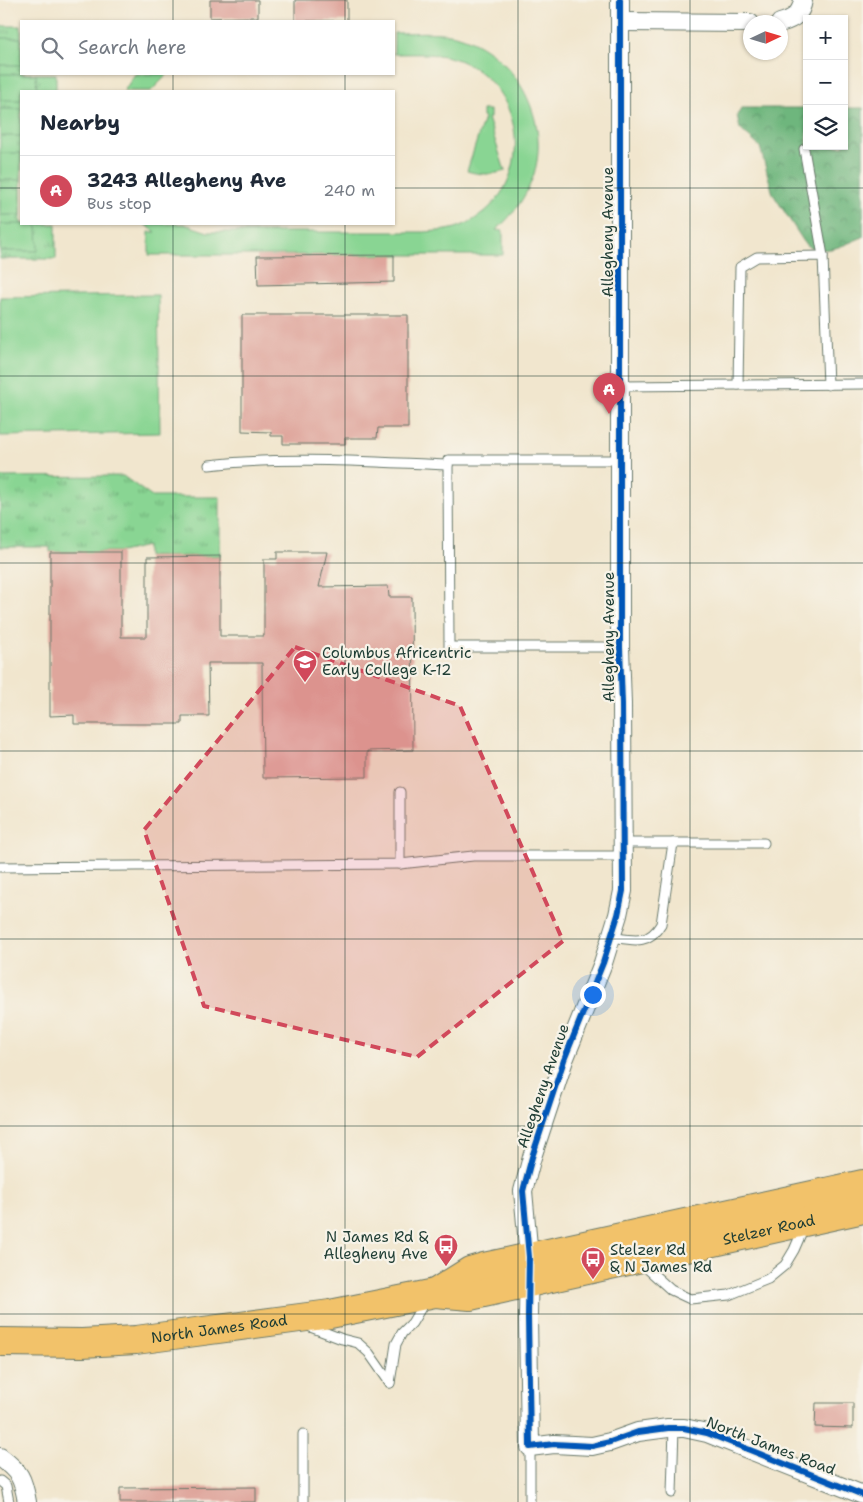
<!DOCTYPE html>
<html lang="en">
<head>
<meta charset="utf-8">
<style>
	body { margin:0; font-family:"Shantell Sans",sans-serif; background:#f2f2f3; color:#1f2937 }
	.controls { position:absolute; right:15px; top:15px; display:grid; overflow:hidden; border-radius:0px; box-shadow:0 1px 4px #0004 }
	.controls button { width:45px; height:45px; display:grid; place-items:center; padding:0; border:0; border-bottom:1px solid #e0e1e3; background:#fff; color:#1f2937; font:25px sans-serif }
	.compass { position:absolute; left:743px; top:15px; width:45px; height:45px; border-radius:50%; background:#fff; box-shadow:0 1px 4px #0004; rotate:86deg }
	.you { position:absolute; left:592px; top:994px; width:18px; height:18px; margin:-12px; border:4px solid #fff; border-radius:50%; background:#1a73e8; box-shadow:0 0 0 8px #1a73e833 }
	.badge { display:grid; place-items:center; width:32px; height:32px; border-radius:50%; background:#d1495b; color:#fff; font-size:16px; font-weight:700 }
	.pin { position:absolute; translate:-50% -41px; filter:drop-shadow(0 1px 2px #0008) }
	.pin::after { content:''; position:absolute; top:26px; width:18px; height:15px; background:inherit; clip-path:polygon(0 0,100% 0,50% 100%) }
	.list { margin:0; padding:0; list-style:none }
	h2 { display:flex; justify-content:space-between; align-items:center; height:65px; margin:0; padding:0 20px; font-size:21px }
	h2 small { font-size:16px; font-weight:400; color:#747a83 }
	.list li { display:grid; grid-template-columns:32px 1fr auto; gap:15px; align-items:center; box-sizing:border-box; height:70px; padding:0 20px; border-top:1px solid #e0e1e3 }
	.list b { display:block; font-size:19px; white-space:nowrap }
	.list p { margin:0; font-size:16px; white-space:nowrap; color:#747a83 }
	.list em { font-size:16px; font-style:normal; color:#747a83 }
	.icon { flex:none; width:28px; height:28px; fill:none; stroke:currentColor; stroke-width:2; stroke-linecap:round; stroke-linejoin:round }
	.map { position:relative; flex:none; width:863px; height:1502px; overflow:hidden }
	.search { position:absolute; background:#fff; box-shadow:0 1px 4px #0004; left:20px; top:20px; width:375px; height:55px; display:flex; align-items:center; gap:12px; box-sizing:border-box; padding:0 18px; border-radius:0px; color:#747a83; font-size:19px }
	.panel { position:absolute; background:#fff; box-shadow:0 1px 4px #0004; left:20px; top:90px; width:375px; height:135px; border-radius:0px }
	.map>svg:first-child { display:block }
	.grass { fill:url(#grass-tufts); stroke:#548964 }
	.forest { fill:url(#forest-crowns); stroke:#467a58 }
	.garden { fill:#89d593; stroke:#548964 }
	.building { fill:#dfa69c }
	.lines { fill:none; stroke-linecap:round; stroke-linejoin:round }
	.service-casing { stroke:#68786a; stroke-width:11 }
	.minor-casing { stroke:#68786a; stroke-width:20 }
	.primary-casing { stroke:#68786a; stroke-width:30 }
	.service { stroke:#fff; stroke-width:9 }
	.minor { stroke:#fff; stroke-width:18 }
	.primary { stroke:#f2c26a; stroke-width:28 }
	.cycleway-casing { stroke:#f7f3e8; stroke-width:9 }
	.cycleway { stroke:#0057b8; stroke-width:6 }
	.marked { fill:#d1495b; fill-opacity:0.2; stroke:#d1495b; stroke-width:4; stroke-dasharray:10 6; stroke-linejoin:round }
	.grid { fill:none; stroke:#1f3d34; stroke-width:1; stroke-opacity:0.55 }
	.labels { text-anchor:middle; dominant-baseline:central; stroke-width:4.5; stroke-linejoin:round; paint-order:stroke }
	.street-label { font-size:15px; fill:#1f3d34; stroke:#f7f3e8 }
	.poi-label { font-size:15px; fill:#1f3d34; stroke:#f7f3e8; text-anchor:start }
</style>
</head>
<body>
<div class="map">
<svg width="863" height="1502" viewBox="0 0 863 1502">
	<defs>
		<pattern id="grass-tufts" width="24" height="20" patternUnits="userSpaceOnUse" patternTransform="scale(1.25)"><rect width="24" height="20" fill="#89d593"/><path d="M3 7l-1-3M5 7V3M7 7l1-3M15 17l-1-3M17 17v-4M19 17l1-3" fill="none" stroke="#6fae79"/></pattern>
		<pattern id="forest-crowns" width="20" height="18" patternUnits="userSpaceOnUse" patternTransform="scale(1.25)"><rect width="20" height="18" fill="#6eb67d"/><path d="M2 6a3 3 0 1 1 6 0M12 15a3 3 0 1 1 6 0" fill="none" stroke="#5a9567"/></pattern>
	</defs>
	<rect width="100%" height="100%" fill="#f7f3e8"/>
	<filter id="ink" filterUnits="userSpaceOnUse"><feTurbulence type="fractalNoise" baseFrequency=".02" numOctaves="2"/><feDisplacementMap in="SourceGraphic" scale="10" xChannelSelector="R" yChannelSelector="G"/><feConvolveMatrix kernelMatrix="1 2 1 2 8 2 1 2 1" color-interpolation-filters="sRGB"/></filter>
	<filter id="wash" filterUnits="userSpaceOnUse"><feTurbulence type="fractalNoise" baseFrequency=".0096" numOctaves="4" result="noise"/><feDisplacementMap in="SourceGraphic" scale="20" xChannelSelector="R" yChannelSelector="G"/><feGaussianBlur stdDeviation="1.12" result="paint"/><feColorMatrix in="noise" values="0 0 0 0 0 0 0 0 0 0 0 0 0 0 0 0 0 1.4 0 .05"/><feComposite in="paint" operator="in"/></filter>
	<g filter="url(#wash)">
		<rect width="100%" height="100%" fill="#f1e6ce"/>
		<!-- grass -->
		<g class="grass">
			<path d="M0,26H21V74H56V91H21V224H56V259H0Z"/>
			<path d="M123,476L152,497H220V556L147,557V546L121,552H97V570L81,552H50V547H0V477Z"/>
		</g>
		<!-- forest -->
		<path class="forest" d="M742,108H807V146H844V108H863V237C843,245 826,256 806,245L773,194L760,147L740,129L737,115Z"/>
		<!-- garden -->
		<g class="garden">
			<path d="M394,33C416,33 441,30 462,37C517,56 552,122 533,177C525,199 513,215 496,230L503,231V255H149V232H156L144,224H184L208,232H423C436,231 449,231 461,226C534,196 533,93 461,61C440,52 416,54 394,54Z"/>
			<rect x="0" y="38" width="21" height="27"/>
			<path d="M0,74H36L37,91H21V100H0Z"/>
			<path d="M135,74H168L151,91H124Z"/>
			<rect x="0" y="109" width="21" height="27"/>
			<path d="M482,110H490V118H488L505,171C492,175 480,175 467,171L484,118L482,117Z"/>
			<rect x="0" y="153" width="21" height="27"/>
			<rect x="0" y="188" width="21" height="27"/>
			<path d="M0,224H37L38,251H0Z"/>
			<path d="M158,295L160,433L0,436V297Z"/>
		</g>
		<g id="blocks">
			<!-- building -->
			<g class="building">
				<path d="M210,0H258V17L210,18Z"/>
				<rect x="295" y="0" width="52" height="21"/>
				<path d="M394,255V282L258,285L257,256Z"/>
				<path d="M242,315H408V428H378L377,438H345V444H283V436H271V432L242,431Z"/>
				<path d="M50,552H121V637H147V557L220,556V636H264V559H277V552H327L319,587L388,586L389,597H412L413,750L367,751V777L263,778L262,663H208L209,716H182V724H74V715L50,716Z"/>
				<path d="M816,1403H853V1428L815,1427Z"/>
				<path d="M256,1487V1502H120V1488Z"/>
			</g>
		</g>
	</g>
	<g filter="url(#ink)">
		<use href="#blocks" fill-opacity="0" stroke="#68786a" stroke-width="1"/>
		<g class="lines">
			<defs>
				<g id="service">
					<path d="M804,149L823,256"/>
					<path d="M738,385L740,267L757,257L823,256L828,385"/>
					<path d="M621,386L863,384"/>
					<path d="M209,465C288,456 368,462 448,465"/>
					<path d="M620,647H449L448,465V460H621"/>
					<path d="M400,792V864"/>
					<path d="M622,843H764"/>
					<path d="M0,867L400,864L473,856H622"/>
					<path d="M611,937C632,940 648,946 661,924L673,843"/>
					<path d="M641,1263L671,1290L690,1299L729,1295L768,1279L785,1265L794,1250L804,1227"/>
					<path d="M308,1326L342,1339L358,1343L369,1353L390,1383"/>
					<path d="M390,1383L396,1344L402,1333L412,1323L425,1301"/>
					<path d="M0,1481L6,1486L9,1502"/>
					<path d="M672,1493L674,1428"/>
					<path d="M303,1502V1434"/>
					<path d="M530,1502V1447"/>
				</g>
				<g id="minor">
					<path d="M620,0V647L622,704L623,891L618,915L603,963L564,1060L532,1157L523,1191L529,1257L528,1316L530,1447L554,1444L592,1446L610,1442L638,1432L668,1428H684L707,1433L863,1495"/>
					<path d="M620,22L750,23"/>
					<path d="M780,23C794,19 801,14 803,0"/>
					<path d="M0,1457C20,1472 23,1478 27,1502"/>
				</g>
				<g id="primary">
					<path d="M435,1293L470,1271L484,1267L863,1184"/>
					<path id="s1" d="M0,1342L82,1343L136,1340L330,1314L435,1293L470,1296L863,1209"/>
				</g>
			</defs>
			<!-- service casing -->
			<use href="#service" class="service-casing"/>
			<!-- minor casing -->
			<use href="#minor" class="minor-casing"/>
			<!-- primary casing -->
			<use href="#primary" class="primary-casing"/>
			<!-- service -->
			<use href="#service" class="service"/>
			<!-- minor -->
			<use href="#minor" class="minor"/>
			<!-- primary -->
			<use href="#primary" class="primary"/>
			<defs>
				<path id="cycleway" d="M620,0V647L622,704L623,891L618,915L603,963L564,1060L532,1157L523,1191L529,1257L528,1316L530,1447L554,1444L592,1446L610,1442L638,1432L668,1428H684L707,1433L863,1495"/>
			</defs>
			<!-- cycleway casing -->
			<use href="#cycleway" class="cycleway-casing"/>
			<!-- cycleway -->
			<use href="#cycleway" class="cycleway"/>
		</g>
	</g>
	<!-- marked area -->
	<path class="marked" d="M295,647L460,706L563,941L417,1057L204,1006L144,830Z"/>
	<!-- grid -->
	<path class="grid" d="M173,0V21M345,0V21M518,0V1502M690,0V1502M173,74V91M345,74V91M0,188H21M394,188H863M173,224V1502M345,224V1502M0,376H863M0,563H863M0,751H863M0,939H863M0,1126H863M0,1314H863"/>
	<!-- icons -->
	<defs>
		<symbol id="school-pin" viewBox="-11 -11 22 30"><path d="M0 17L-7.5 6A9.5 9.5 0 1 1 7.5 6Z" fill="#d1495b" stroke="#f7f3e8"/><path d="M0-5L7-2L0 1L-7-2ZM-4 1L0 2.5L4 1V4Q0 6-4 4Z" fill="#fff"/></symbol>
		<symbol id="bus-pin" viewBox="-11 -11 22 30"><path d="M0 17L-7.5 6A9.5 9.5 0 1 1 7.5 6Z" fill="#d1495b" stroke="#f7f3e8"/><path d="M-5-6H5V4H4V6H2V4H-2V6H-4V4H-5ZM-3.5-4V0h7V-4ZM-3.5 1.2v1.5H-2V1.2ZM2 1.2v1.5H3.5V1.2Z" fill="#fff"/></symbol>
	</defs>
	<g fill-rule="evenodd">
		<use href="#school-pin" x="291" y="648" width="28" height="38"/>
		<use href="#bus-pin" x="432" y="1232" width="28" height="38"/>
		<use href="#bus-pin" x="579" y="1245" width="28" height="38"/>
	</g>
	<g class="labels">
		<!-- street labels -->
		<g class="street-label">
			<text transform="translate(608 232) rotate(-90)">Allegheny Avenue</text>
			<text transform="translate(609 637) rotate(-90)">Allegheny Avenue</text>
			<text transform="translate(543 1086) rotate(-71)">Allegheny Avenue</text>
			<text stroke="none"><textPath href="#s1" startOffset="780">Stelzer Road</textPath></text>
			<text stroke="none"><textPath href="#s1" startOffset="220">North James Road</textPath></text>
			<text transform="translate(771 1446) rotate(21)">North James Road</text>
		</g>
		<!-- poi labels -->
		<g class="poi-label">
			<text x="322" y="653">Columbus Africentric<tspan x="322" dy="17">Early College K-12</tspan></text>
			<text x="428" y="1237" text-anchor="end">N James Rd &amp;<tspan x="428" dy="17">Allegheny Ave</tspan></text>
			<text x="610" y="1250">Stelzer Rd<tspan x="610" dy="17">&amp; N James Rd</tspan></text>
		</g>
	</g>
</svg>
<div class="controls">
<button>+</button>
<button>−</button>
<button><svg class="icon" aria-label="layers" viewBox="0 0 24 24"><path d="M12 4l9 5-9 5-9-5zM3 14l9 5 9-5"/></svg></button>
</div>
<svg class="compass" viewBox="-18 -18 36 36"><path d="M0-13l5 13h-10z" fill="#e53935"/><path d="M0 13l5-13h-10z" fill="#747a83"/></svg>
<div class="you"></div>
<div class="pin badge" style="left:609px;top:414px">A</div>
<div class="search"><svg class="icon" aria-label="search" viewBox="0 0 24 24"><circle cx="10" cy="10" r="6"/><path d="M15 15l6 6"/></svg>Search here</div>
<section class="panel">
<h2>Nearby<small></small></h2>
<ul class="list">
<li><span class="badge">A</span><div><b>3243 Allegheny Ave</b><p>Bus stop</p></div><em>240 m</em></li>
</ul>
</section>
</div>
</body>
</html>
